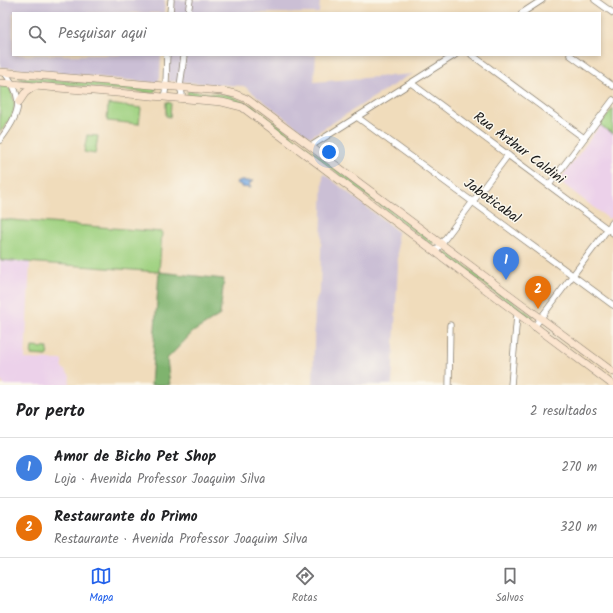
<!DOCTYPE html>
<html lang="pt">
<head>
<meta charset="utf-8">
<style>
	body { margin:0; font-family:Kalam,sans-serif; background:#f6f6f6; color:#202124 }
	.you { position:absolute; left:329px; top:152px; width:14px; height:14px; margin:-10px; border:3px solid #fff; border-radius:50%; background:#1a73e8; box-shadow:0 0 0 6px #1a73e833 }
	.badge { display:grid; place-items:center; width:26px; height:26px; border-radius:50%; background:#2563eb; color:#fff; font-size:13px; font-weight:700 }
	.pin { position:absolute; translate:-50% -33px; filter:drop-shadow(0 1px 2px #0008) }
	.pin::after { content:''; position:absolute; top:21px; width:14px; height:12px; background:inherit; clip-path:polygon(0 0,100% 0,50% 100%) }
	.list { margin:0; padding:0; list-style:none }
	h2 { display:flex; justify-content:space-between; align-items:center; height:52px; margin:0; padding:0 16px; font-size:17px }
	h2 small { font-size:13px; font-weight:400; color:#757577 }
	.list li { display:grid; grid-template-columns:26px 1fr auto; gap:12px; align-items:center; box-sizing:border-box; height:60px; padding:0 16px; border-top:1px solid #e0e0e0 }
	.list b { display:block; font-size:15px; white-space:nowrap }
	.list p { margin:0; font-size:13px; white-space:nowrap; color:#757577 }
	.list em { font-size:13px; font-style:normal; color:#757577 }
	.icon { flex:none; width:22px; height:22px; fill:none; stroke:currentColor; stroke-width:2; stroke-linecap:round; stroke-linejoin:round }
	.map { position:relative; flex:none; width:613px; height:385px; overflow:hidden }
	.search { position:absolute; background:#fff; box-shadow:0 2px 6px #0003; left:12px; right:12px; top:12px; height:44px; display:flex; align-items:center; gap:10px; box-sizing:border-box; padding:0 14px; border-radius:0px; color:#757577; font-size:15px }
	.sheet { height:172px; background:#fff }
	nav { display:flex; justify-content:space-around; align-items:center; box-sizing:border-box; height:56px; border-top:1px solid #e0e0e0; background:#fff; font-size:11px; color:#757577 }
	nav a { display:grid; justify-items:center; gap:2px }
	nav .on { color:#2563eb }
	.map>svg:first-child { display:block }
	.built { fill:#ecd1ea }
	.industrial { fill:#cbbfd5 }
	.green { fill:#9fd180; stroke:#5e764e }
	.forest { fill:#7fb36e; stroke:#4e6845 }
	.water { fill:#76a7e1; stroke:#49627e }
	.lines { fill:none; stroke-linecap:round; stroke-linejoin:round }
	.street-casing { stroke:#867c6c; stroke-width:7 }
	.secondary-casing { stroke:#867c6c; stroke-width:8 }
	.street { stroke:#fff; stroke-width:5.5 }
	.secondary { stroke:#fbe5cf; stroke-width:7 }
	.labels { text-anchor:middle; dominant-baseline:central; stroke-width:3; stroke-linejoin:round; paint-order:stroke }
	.street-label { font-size:14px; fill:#1c1c1c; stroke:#fbf7ec }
</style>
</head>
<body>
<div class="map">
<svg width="613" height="385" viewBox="0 0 613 385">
	<rect width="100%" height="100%" fill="#fbf7ec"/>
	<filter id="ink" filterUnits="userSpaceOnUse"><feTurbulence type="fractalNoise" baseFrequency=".025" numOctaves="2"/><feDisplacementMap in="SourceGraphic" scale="8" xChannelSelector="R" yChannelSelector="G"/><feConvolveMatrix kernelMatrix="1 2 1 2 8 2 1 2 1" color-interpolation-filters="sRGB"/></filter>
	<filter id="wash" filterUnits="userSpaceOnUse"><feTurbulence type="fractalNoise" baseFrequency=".012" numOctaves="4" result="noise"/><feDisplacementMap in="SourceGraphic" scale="16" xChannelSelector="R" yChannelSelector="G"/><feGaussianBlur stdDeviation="0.9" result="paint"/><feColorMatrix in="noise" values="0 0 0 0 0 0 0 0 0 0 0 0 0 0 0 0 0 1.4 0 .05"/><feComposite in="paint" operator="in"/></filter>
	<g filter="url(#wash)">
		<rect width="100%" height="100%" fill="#f0dcbb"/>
		<!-- built -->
		<g class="built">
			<path d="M600,125L613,134V214L609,219L559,181Z"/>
			<path d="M0,260L30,262L25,359L62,360V367L70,376L69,385H4L0,380Z"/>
		</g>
		<!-- industrial -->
		<g class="industrial">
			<path d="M0,0H165L164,13H13V55H161L160,77L157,83L0,67Z"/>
			<path d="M174,0H320L319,13H173Z"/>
			<path d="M169,55H316L314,82L414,74L406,77L310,137L244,86L168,81Z"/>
			<path d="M323,173L397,231L398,266L392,385H313L315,304L320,290Z"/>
		</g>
		<!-- green -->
		<g class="green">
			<path d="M19,77L157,88L153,93L20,80Z"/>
			<path d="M0,86H8C19,105 15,117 0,132Z"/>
			<path d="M188,91L228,95L253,106L433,241L432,245L255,111C233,99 211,98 187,95Z"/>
			<path d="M166,102L171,103L170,117L166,116Z"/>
			<path d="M108,104L141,108L139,124L107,121Z"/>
			<path d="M613,108V134L600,125Z"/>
			<path d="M87,135L98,136L95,154L84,152Z"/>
			<path d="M0,219L162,232L159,272L0,260Z"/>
			<path d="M447,252L532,316L530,319L445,255Z"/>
			<path d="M32,347L48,348L47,356L31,355Z"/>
		</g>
		<!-- forest -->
		<path class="forest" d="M159,272L224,279L220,315L193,332L167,359L170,385H151Z"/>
		<!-- water -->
		<path class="water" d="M237,181H253L249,184L251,188L241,187V185L236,183Z"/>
	</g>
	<g filter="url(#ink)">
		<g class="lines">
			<defs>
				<g id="street">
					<path d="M595,0L613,13"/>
					<path d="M170,13L171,0"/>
					<path d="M188,13L190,0"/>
					<path d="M522,13L542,0"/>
					<path d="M472,55L584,138"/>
					<path d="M570,55L613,86"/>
					<path d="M411,83L613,233"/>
					<path d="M164,96C167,91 166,64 167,55"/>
					<path d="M180,98L182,94L180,87L184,55"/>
					<path d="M357,117L613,305"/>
					<path d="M0,140C19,115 26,100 5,73"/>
					<path d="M311,146L455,55"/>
					<path d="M549,185L613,100"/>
					<path d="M435,252L508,155"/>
					<path d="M534,327L613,222"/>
					<path d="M449,385L450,325"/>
					<path d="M511,385L517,315"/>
				</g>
				<g id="secondary">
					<path d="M0,72L222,91L235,94L247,99L613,372"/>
					<path d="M0,83L222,102L242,107L613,385"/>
					<path d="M19,102L25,93L35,86"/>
				</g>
			</defs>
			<!-- street casing -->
			<use href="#street" class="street-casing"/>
			<!-- secondary casing -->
			<use href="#secondary" class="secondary-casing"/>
			<!-- street -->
			<use href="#street" class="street"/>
			<!-- secondary -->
			<use href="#secondary" class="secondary"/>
		</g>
	</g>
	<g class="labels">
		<!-- street labels -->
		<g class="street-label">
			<text transform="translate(519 148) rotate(37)">Rua Arthur Caldini</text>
			<text transform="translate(492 201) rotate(36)">Jaboticabal</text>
		</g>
	</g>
</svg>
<div class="you"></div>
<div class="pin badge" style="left:506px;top:280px;background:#3f7fe0">1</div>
<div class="pin badge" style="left:538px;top:309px;background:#e8710a">2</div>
<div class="search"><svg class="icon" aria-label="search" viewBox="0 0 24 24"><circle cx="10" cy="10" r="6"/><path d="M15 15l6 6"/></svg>Pesquisar aqui</div>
</div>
<section class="sheet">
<h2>Por perto<small>2 resultados</small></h2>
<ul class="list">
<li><span class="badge" style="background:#3f7fe0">1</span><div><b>Amor de Bicho Pet Shop</b><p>Loja · Avenida Professor Joaquim Silva</p></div><em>270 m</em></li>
<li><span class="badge" style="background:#e8710a">2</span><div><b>Restaurante do Primo</b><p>Restaurante · Avenida Professor Joaquim Silva</p></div><em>320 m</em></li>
</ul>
</section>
<nav>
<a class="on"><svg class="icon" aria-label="map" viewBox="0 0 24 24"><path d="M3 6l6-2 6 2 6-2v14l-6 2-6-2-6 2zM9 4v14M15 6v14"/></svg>Mapa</a>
<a><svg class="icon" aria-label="directions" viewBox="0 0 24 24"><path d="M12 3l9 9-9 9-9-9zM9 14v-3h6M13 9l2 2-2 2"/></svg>Rotas</a>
<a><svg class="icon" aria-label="saved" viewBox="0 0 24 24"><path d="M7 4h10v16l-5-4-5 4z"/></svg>Salvos</a>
</nav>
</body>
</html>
